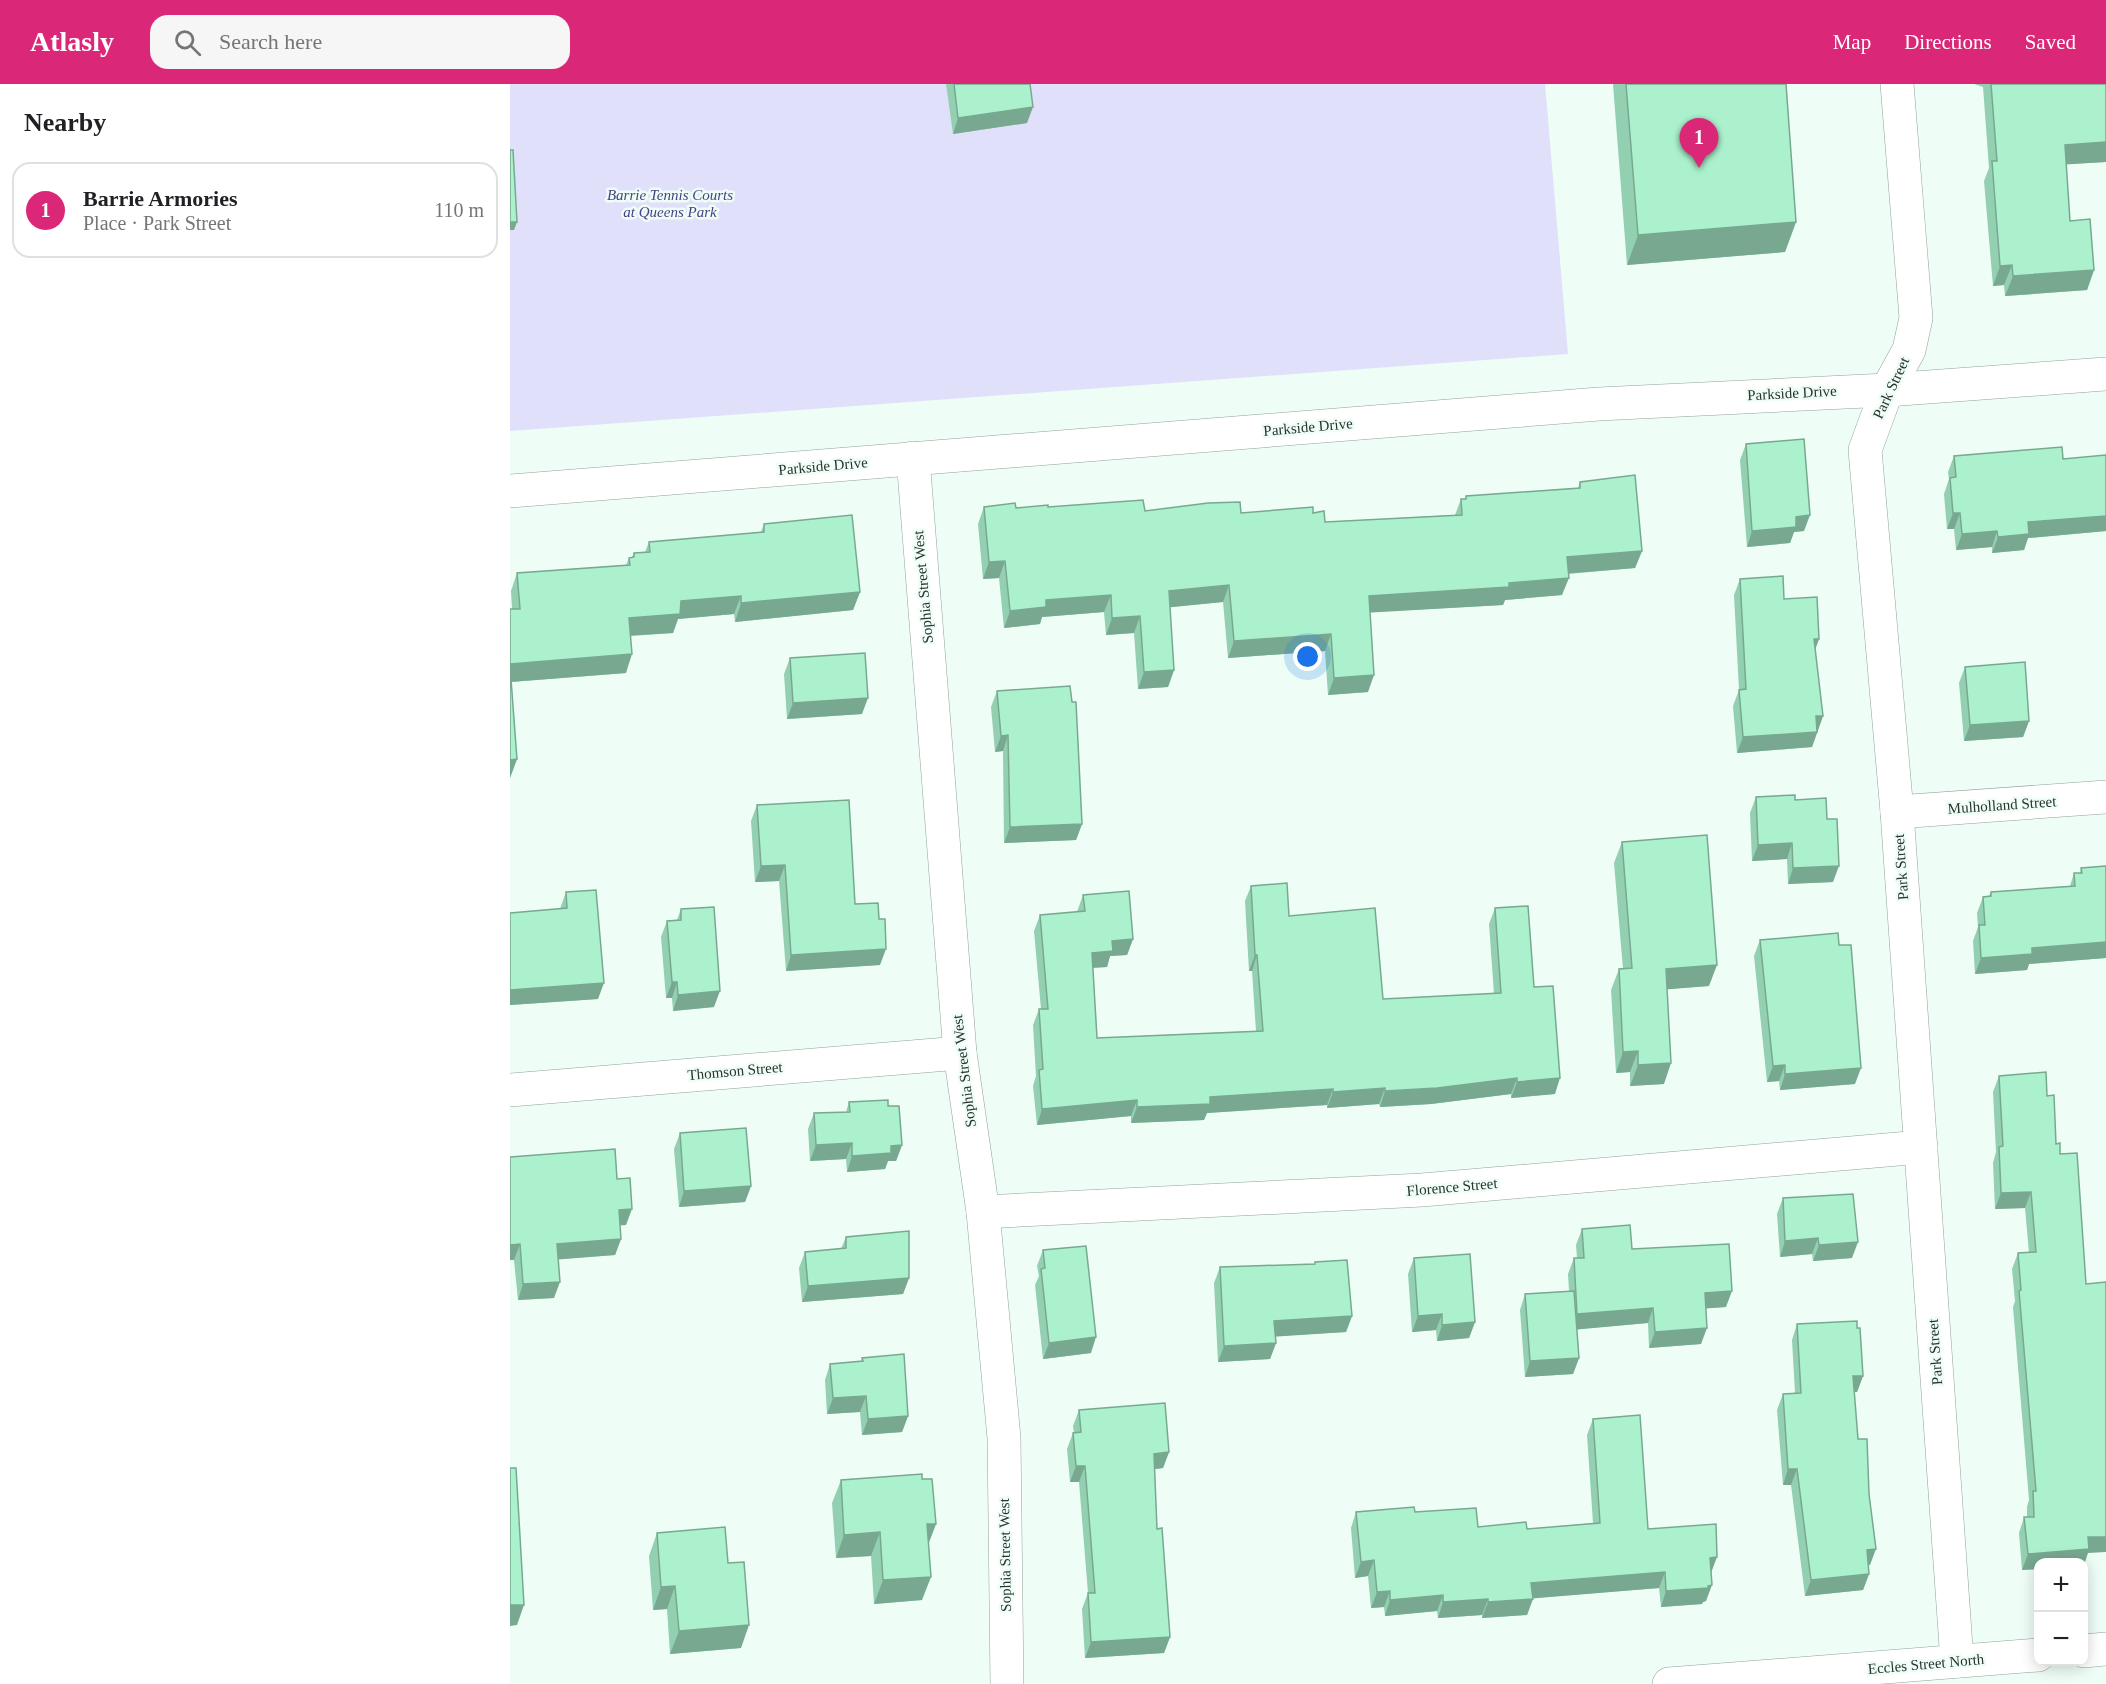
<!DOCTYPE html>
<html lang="en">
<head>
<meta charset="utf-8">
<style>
	body { margin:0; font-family:Georgia,serif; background:#f6f6f6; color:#202124 }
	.controls { position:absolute; right:18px; bottom:18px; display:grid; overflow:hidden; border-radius:12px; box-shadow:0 3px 15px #0003 }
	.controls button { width:54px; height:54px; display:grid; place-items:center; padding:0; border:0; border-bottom:2px solid #e0e0e0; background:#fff; color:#202124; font:30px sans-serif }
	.you { position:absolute; left:798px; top:573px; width:21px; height:21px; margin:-15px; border:4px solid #fff; border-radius:50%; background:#1a73e8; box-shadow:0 0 0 9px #1a73e833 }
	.badge { display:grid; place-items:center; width:39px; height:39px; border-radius:50%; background:#db2777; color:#fff; font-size:20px; font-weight:700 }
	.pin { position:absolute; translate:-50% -50px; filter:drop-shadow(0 2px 3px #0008) }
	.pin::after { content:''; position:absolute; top:32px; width:21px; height:18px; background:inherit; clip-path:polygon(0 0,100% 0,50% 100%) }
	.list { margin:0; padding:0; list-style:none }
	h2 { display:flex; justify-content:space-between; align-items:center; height:78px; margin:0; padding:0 24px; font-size:26px }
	h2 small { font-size:20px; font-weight:400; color:#757577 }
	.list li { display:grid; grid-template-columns:39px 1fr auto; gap:18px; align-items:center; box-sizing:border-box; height:96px; margin:0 12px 12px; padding:0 12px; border:2px solid #e0e0e0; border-radius:18px }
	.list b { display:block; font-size:22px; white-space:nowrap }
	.list p { margin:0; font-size:20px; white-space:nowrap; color:#757577 }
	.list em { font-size:20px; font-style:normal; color:#757577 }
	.icon { flex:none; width:33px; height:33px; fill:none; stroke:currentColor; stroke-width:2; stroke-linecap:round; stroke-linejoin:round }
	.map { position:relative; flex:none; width:1596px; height:1600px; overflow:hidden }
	header { display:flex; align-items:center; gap:36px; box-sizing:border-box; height:84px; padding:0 30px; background:#db2777; color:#fff }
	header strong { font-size:28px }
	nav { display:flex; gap:33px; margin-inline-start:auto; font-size:21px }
	.search { width:420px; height:54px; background:#f6f6f6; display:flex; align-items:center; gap:15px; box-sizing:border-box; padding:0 21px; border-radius:18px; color:#757577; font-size:22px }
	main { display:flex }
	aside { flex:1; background:#fff }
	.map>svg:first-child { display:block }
	.green { fill:#e0e0fa }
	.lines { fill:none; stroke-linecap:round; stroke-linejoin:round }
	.minor-casing { stroke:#91a399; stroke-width:34 }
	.minor { stroke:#fff; stroke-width:33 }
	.wall { fill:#93cfb1 }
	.shaded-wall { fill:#78a990 }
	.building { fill:#abf1ce; stroke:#78a990; stroke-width:1.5 }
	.labels { text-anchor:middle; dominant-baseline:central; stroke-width:5; stroke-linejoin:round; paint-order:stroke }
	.park-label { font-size:15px; font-style:italic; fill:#473f87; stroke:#eefef6 }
	.street-label { font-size:15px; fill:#2c332f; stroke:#eefef6 }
</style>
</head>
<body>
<header>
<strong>Atlasly</strong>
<div class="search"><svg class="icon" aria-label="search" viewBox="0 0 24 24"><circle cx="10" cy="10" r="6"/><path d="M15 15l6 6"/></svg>Search here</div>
<nav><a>Map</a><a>Directions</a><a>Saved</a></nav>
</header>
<main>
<aside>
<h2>Nearby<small></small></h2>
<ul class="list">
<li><span class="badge">1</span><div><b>Barrie Armories</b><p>Place · Park Street</p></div><em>110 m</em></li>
</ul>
</aside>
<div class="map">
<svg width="1596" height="1600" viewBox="0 0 1596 1600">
	<rect width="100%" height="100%" fill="#eefef6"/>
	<!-- green -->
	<path class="green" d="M0,0H1035L1058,270L0,347Z"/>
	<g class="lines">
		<defs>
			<g id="minor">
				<path d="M1387,0L1406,234L1399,266L1377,306L1355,366L1387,728L1447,1577"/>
				<path d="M403,374L450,969L473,1128L494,1354L497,1600"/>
				<path d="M0,407L1089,320L1377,306L1596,290"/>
				<path d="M1387,728L1596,713"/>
				<path d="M0,1006L450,969"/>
				<path d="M473,1128L912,1106L1411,1063"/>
				<path d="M1574,1567L1596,1565"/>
				<path d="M1159,1600L1528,1571"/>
			</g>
		</defs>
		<!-- minor casing -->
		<use href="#minor" class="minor-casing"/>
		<!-- minor -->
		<use href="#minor" class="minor"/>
	</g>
	<!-- wall -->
	<g class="wall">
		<path d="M436,0H520L517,39L443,50Z"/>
		<path d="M1103,0H1276L1286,138L1275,168L1117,181Z"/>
		<path d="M1464,0H1596V78L1556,80L1560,137L1584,186L1577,206L1495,212L1494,201L1483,202L1474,97L1479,84L1473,3Z"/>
		<path d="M1236,360L1294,447L1284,448L1280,459L1237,463L1230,376Z"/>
		<path d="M1444,372L1553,375L1596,447L1518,454L1514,466L1482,469V463L1446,466L1444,445H1437L1434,410L1439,395L1438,388Z"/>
		<path d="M1070,398L1132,467L1125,484L1058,490L1052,511L995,516L993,521L860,528L858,608L818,611L815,567L718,574L713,518L660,523L664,586L658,603L628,605L624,549L596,551L594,528L532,533L530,540L494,544L489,494L473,495L468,440L474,423L506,424L538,423L731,429H803L815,438L945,431L951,415H955L956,412L1068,404Z"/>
		<path d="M254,440L350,508L343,526L225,538L224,530L168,535L163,549L121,552L116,589L1,598L7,675L0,694V525H2L1,507L7,489L116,481L119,474L122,473L124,469L135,468L139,458L251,448Z"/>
		<path d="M1230,495L1274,515L1309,555L1305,566L1313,632L1302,663L1227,669L1223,622L1229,606L1224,511Z"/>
		<path d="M280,574L352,630L277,635L274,590Z"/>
		<path d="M1455,583L1519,637L1513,653L1454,657L1449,599Z"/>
		<path d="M487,607L572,740L566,756L494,759L493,667L485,668L481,623Z"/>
		<path d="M1246,713L1285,716L1317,735L1323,798L1278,800L1277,775L1242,777L1240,729Z"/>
		<path d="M247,721L345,820L369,835L370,881L276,887L269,797L245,798L241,737Z"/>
		<path d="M1112,758L1199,902L1157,905L1154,1000L1120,1002V988L1106,989L1101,906L1109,885H1113L1104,779Z"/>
		<path d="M1596,782V874L1519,880L1517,886L1465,890L1463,857L1468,843L1467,829L1473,813L1479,812L1481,808L1560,802L1564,789H1570L1571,784Z"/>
		<path d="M741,802L779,832L873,915L984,910L979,840L985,824L1024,903L1045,1010L1001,1014V1010L921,1020L870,1023L869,1020L817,1024V1021L697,1029L694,1036L621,1039V1032L527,1041L523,1002L526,992L523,941L529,925H531L524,847L530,831L567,828L573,811L623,855L617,871L600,872L597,883L583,884L587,954L746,947L742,887H739L735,817Z"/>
		<path d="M56,808L88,915L0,921V829L50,825Z"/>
		<path d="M171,825L204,923L163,927L162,914H156L151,853L157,837L167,836Z"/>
		<path d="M1250,856L1329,861L1345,1000L1270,1006L1269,997L1257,998L1244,872Z"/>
		<path d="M1489,992L1537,1012L1546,1060L1578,1469L1528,1479V1485L1512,1486L1509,1449L1514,1433H1517V1423L1519,1416L1503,1223L1505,1217L1502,1185L1508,1169H1519L1515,1124L1485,1125L1483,1079L1486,1068L1483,1008Z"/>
		<path d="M339,1018L378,1022L392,1061L386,1077H378L375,1085L337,1088L336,1075L300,1077L298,1045L304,1029L336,1028Z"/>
		<path d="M170,1049L241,1102L235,1118L169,1123L164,1065Z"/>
		<path d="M0,1073L107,1095L116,1141H110L111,1155L105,1171L48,1175L44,1214L8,1216L4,1176H0Z"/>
		<path d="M1273,1114L1342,1174L1303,1177L1302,1170L1270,1173L1267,1130Z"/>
		<path d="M1072,1145L1122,1165L1216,1223L1196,1224L1191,1260L1139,1264L1138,1239L1067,1245L1069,1274L1063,1290L1015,1293L1010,1226L1015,1210L1059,1207L1058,1190L1064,1174H1067L1066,1161Z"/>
		<path d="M336,1153L399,1194L393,1210L292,1218L289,1184L295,1168L331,1165Z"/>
		<path d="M533,1166L581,1269L533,1275L525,1201L529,1192L527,1182Z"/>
		<path d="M904,1174L965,1238L959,1254L927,1257L926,1246L902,1248L898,1190Z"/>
		<path d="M805,1178L842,1232L836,1248L765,1252L766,1259L760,1275L708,1278L704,1199L710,1183L805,1180Z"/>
		<path d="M1287,1240L1353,1292L1347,1308H1344L1348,1355L1360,1481H1358L1359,1490L1353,1506L1295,1512L1281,1401H1273L1267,1326L1273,1310L1285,1309L1282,1256Z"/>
		<path d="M352,1274L398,1332L392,1348L352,1351L350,1328L317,1330L315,1296L320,1280L351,1278Z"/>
		<path d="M569,1326L659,1368L653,1384L644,1385L647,1445L660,1553L654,1569L575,1574L572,1525L578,1509L569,1398H560L557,1365L563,1349H564L563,1342Z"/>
		<path d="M1083,1335L1138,1445L1201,1489L1196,1517L1193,1518L1192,1520L1151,1523L1149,1504L1023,1514L1017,1531L972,1534V1531L928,1534L927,1527L875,1532L874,1523L861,1524L858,1492L845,1494L841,1444L846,1428H905L968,1443L1017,1445L1083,1439L1077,1351Z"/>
		<path d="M412,1395L426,1440L418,1461L412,1516L364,1520L361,1472L326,1474L322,1419L331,1396Z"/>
		<path d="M147,1449L218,1479L231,1564L160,1570L157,1525L143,1526L139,1472Z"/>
	</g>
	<!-- shaded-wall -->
	<g class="shaded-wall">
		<path d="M523,23L517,39L443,50L448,34Z"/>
		<path d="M1596,58V78L1547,81L1555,61Z"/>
		<path d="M0,138H7L4,146H0Z"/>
		<path d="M1286,138L1275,168L1117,181L1128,151Z"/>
		<path d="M1502,181L1494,201L1483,202L1490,182Z"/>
		<path d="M1584,186L1577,206L1495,212L1503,192Z"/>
		<path d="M1443,429H1450L1444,445H1437Z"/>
		<path d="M1596,430V447L1518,454L1514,466L1482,469L1488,453L1518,438Z"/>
		<path d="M1300,431L1294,447L1284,448L1280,459L1237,463L1242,447L1286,433Z"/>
		<path d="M1487,447L1482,463L1446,466L1452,450Z"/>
		<path d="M1132,467L1125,484L1051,490L1057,473Z"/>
		<path d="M495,477L489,494L473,495L479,478Z"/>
		<path d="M1059,494L1052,511L995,516L993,521L853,529L859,512Z"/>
		<path d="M719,501L713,518L653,524L659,507Z"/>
		<path d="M350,508L343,526L225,538L231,519Z"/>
		<path d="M601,511L594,528L532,533L530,540L494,544L500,527L536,516Z"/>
		<path d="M231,512L224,530L168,535L163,549L113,552L119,534L171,517Z"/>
		<path d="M630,532L624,549L596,551L602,534Z"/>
		<path d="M821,550L815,567L718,574L724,557Z"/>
		<path d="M1304,555H1309L1303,571Z"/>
		<path d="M122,570L116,589L0,598V580Z"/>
		<path d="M664,586L658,603L628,605L634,588Z"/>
		<path d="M864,591L858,608L818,611L824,594Z"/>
		<path d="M358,614L352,630L277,635L283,619Z"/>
		<path d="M1306,632H1313L1302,663L1227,669L1233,653Z"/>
		<path d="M1519,637L1513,653L1454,657L1460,641Z"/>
		<path d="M498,651L493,667L485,668L491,652Z"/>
		<path d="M7,675L0,694V676Z"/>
		<path d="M572,740L566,756L494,759L500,743Z"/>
		<path d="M1282,759L1277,775L1242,777L1248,761Z"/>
		<path d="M275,781L269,797L245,798L251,782Z"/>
		<path d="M1329,782L1323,798L1278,800L1283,784Z"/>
		<path d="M623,855L617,871L600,872L597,883L576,884L582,869L602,857Z"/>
		<path d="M1596,858V874L1519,880L1517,886L1465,890L1471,874L1522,864Z"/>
		<path d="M376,865L370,881L276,887L281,871Z"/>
		<path d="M745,871H747L742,887H739Z"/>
		<path d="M1207,881L1199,902L1149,906L1156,885Z"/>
		<path d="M162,898H167L162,914H156Z"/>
		<path d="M94,899L88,915L0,921V906Z"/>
		<path d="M210,907L204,923L163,927L168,911Z"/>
		<path d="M1128,967L1120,988L1106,989L1113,968Z"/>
		<path d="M1161,979L1154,1000L1120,1002L1128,981Z"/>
		<path d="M1275,981L1269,997L1257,998L1263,982Z"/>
		<path d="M1351,984L1345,1000L1270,1006L1275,990Z"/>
		<path d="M1007,994L1001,1010L921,1020L870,1023L875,1007Z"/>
		<path d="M1050,994L1045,1010L1001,1014L1007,998Z"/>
		<path d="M875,1004L869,1020L817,1024L823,1008Z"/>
		<path d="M823,1005L817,1021L697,1029L694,1036L621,1039L627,1023L700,1013Z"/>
		<path d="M627,1016L621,1032L527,1041L532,1025Z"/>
		<path d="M342,1059L336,1075L300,1077L306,1061Z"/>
		<path d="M392,1061L386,1077H378L375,1085L337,1088L342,1072L381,1062Z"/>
		<path d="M241,1102L235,1118L169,1123L174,1107Z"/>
		<path d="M1521,1108L1515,1124L1485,1125L1491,1109Z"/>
		<path d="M122,1125L116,1141L103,1142L109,1126Z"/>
		<path d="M1308,1154L1302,1170L1270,1173L1275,1157Z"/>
		<path d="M111,1155L105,1171L42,1176L47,1160Z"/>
		<path d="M1348,1158L1342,1174L1303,1177L1309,1161Z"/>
		<path d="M10,1160L4,1176H0V1161Z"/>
		<path d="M399,1194L393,1210L292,1218L298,1202Z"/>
		<path d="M50,1198L44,1214L8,1216L13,1200Z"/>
		<path d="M1222,1207L1216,1223L1189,1225L1195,1209Z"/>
		<path d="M1143,1224L1138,1239L1062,1246L1067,1230Z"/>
		<path d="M932,1230L926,1246L902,1248L908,1232Z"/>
		<path d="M842,1232L836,1248L759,1253L764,1237Z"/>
		<path d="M965,1238L959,1254L927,1257L932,1241Z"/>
		<path d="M1197,1244L1191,1260L1139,1264L1145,1248Z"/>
		<path d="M586,1253L581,1269L533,1275L539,1259Z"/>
		<path d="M766,1259L760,1275L708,1278L714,1262Z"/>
		<path d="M1069,1274L1063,1290L1015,1293L1020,1277Z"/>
		<path d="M1343,1292H1353L1347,1308H1337Z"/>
		<path d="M356,1312L350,1328L317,1330L323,1314Z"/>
		<path d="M398,1332L392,1348L352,1351L358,1335Z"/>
		<path d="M659,1368L653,1384L638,1386L644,1370Z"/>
		<path d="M566,1382H575L569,1398H560Z"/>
		<path d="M1278,1385H1287L1281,1401H1273Z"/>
		<path d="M417,1440H426L417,1463Z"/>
		<path d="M370,1448L361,1472L326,1474L334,1451Z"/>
		<path d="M1578,1453H1596V1468L1578,1469L1574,1481V1479H1528V1485L1512,1486L1518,1470Z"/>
		<path d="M1366,1465L1360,1481L1351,1482L1357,1466Z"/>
		<path d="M1207,1473L1201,1489L1200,1474Z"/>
		<path d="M864,1476L858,1492L845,1494L851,1478Z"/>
		<path d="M1155,1488L1149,1504L1016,1515L1021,1499Z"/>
		<path d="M1359,1490L1353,1506L1295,1512L1301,1496Z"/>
		<path d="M421,1493L412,1516L364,1520L373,1496Z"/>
		<path d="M1202,1501L1196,1517L1193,1518L1192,1520L1151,1523L1156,1507Z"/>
		<path d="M165,1502L157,1525L143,1526L151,1503Z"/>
		<path d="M880,1507L874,1523L861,1524L867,1508Z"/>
		<path d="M933,1511L927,1527L875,1532L880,1516Z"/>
		<path d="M978,1515L972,1531L928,1534L933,1518Z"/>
		<path d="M1023,1515L1017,1531L972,1534L978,1518Z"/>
		<path d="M0,1521H14L7,1541L0,1542Z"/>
		<path d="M239,1541L231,1564L160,1570L169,1547Z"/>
		<path d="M660,1553L654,1569L575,1574L581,1558Z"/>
	</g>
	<!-- building -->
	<g class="building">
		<path d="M444,0H520L523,23L448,34Z"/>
		<path d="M1116,0H1276L1286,138L1128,151Z"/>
		<path d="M1481,0H1596V58L1555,61L1560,137L1580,135L1584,186L1503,192L1502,181L1490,182L1482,77H1487Z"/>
		<path d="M0,66H3L7,138H0Z"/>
		<path d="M1294,355L1300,431L1286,433V443L1242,447L1236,360Z"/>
		<path d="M1552,363L1553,375L1596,371V432L1518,438L1519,450L1488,453L1487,447L1452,450L1450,429H1443L1440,394L1446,393L1444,372Z"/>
		<path d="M1125,391L1132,467L1057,473L1059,494L999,499V503L859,512L864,591L824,594L821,550L724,557L719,501L659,507L664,586L634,588L630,532L602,534L601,511L536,516V523L500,527L495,477L479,478L474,423L505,419L506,424L538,421V423L633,416L635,427L698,419L730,418L731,429L803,423V429L814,427L815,438L952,431L951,415H956V412L1070,404V398Z"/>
		<path d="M342,431L350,508L231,519V512L171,517L170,530L119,534L122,570L0,580V525H10L7,489L120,481L119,474L124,473V469L140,468L139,458L254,448V440Z"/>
		<path d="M1273,492L1274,515L1307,513L1309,555H1304L1313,632H1306L1307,648L1233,653L1229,606L1236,605L1230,495Z"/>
		<path d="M355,569L358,614L283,619L280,574Z"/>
		<path d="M1515,578L1519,637L1460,641L1455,583Z"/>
		<path d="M0,582L7,675L0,676Z"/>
		<path d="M560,602L562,618H566L572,740L500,743L498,651L491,652L487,607Z"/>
		<path d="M1285,711V716L1316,714L1317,735H1327L1329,782L1283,784L1282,759L1248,761L1246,713Z"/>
		<path d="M339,716L345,820L368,819L369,835H375L376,865L281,871L275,781L251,782L247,721Z"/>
		<path d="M1197,751L1207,881L1156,885L1161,979L1128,981V967L1113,968L1109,885L1122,884L1112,758Z"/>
		<path d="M1596,782V858L1522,864V870L1471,874L1469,841H1475L1473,813L1481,812V808L1565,802L1564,789H1572L1571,784Z"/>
		<path d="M777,799L779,832L865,824L873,915L991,909L985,824L1018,822L1024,903L1043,902L1050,994L1007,998V994L927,1004L875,1007V1004L823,1008V1005L700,1013V1020L627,1023V1016L532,1025L529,986L533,985L529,925H538L530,831L575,827L573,811L619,807L623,855L602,857L603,867L582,869L587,954L753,947L747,871H745L741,802Z"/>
		<path d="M86,806L94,899L0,906V829L57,824L56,808Z"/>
		<path d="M204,823L210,907L168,911L167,898H162L157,837L171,836V825Z"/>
		<path d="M1328,849L1329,861H1341L1351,984L1275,990V981L1263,982L1250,856Z"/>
		<path d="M1536,988L1537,1012L1544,1011L1546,1060L1550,1059V1070L1567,1069L1576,1200L1596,1198V1453H1578L1579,1465L1518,1470L1514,1433H1524L1523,1407H1526L1509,1207L1511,1206L1508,1169L1526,1168L1521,1108L1491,1109L1489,1063L1493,1062L1489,992Z"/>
		<path d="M378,1016V1022H389L392,1061L381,1062V1069L342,1072V1059L306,1061L304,1029L340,1028L339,1018Z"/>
		<path d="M236,1044L241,1102L174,1107L170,1049Z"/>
		<path d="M105,1065L107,1095L120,1094L122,1125L109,1126L111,1155L47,1160L50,1198L13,1200L10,1160L0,1161V1073Z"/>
		<path d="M1343,1110L1348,1158L1309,1161L1308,1154L1275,1157L1273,1114Z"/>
		<path d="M1120,1141L1122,1165L1219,1160L1222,1207L1195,1209L1197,1244L1145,1248L1143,1224L1067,1230L1064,1174H1074L1072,1145Z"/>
		<path d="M399,1147V1194L298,1202L295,1168L336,1164V1153Z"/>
		<path d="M576,1162L586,1253L539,1259L531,1185L535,1184L533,1166Z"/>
		<path d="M960,1170L965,1238L932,1241V1230L908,1232L904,1174Z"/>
		<path d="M837,1176L842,1232L764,1237L766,1259L714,1262L710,1183L805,1180V1178Z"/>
		<path d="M1064,1207L1069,1274L1020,1277L1015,1210Z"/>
		<path d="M1347,1237V1244H1350L1353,1292H1343L1348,1355H1357L1359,1410L1366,1465L1357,1466L1359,1490L1301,1496L1287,1385H1278L1273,1310L1291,1309L1287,1240Z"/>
		<path d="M394,1270L398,1332L358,1335L356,1312L323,1314L320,1280L353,1277L352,1274Z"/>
		<path d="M655,1319L659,1368L644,1370L647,1445L652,1444L660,1553L581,1558L578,1509H585L575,1382H566L563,1349L571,1348L569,1326Z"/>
		<path d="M1130,1331L1138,1445L1206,1440L1207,1473L1200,1474L1202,1501L1198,1502V1504L1156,1507L1155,1488L1021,1499L1023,1515L978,1518V1515L933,1518V1511L880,1516V1507L867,1508L864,1476L851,1478L846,1428L904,1423L905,1428L966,1424L968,1443L1016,1438L1017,1445L1090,1439L1083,1335Z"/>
		<path d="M0,1384H6L14,1521H0Z"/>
		<path d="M412,1390V1395H422L426,1440H417L421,1493L373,1496L370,1448L334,1451L331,1396Z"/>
		<path d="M215,1443L218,1479L234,1478L239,1541L169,1547L165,1502L151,1503L147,1449Z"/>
	</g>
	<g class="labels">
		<!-- park labels -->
		<g class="park-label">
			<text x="160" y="111">Barrie Tennis Courts<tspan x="160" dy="17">at Queens Park</tspan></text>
		</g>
		<!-- street labels -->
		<g class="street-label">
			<text transform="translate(1381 304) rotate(-65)">Park Street</text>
			<text transform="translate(1282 309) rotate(-3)">Parkside Drive</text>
			<text transform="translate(798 343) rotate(-5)">Parkside Drive</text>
			<text transform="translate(313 382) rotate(-5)">Parkside Drive</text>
			<text transform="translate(413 503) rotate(-95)">Sophia Street West</text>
			<text transform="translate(1492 721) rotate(-4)">Mulholland Street</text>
			<text transform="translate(1391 783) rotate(-94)">Park Street</text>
			<text transform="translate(225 987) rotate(-5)">Thomson Street</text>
			<text transform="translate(454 987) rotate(-97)">Sophia Street West</text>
			<text transform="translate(942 1103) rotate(-5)">Florence Street</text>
			<text transform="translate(1425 1268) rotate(-94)">Park Street</text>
			<text transform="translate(495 1471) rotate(-91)">Sophia Street West</text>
			<text transform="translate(1416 1580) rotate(-5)">Eccles Street North</text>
		</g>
	</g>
</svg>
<div class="controls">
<button>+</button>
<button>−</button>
</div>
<div class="you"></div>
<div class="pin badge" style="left:1189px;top:84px">1</div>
</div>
</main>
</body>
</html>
